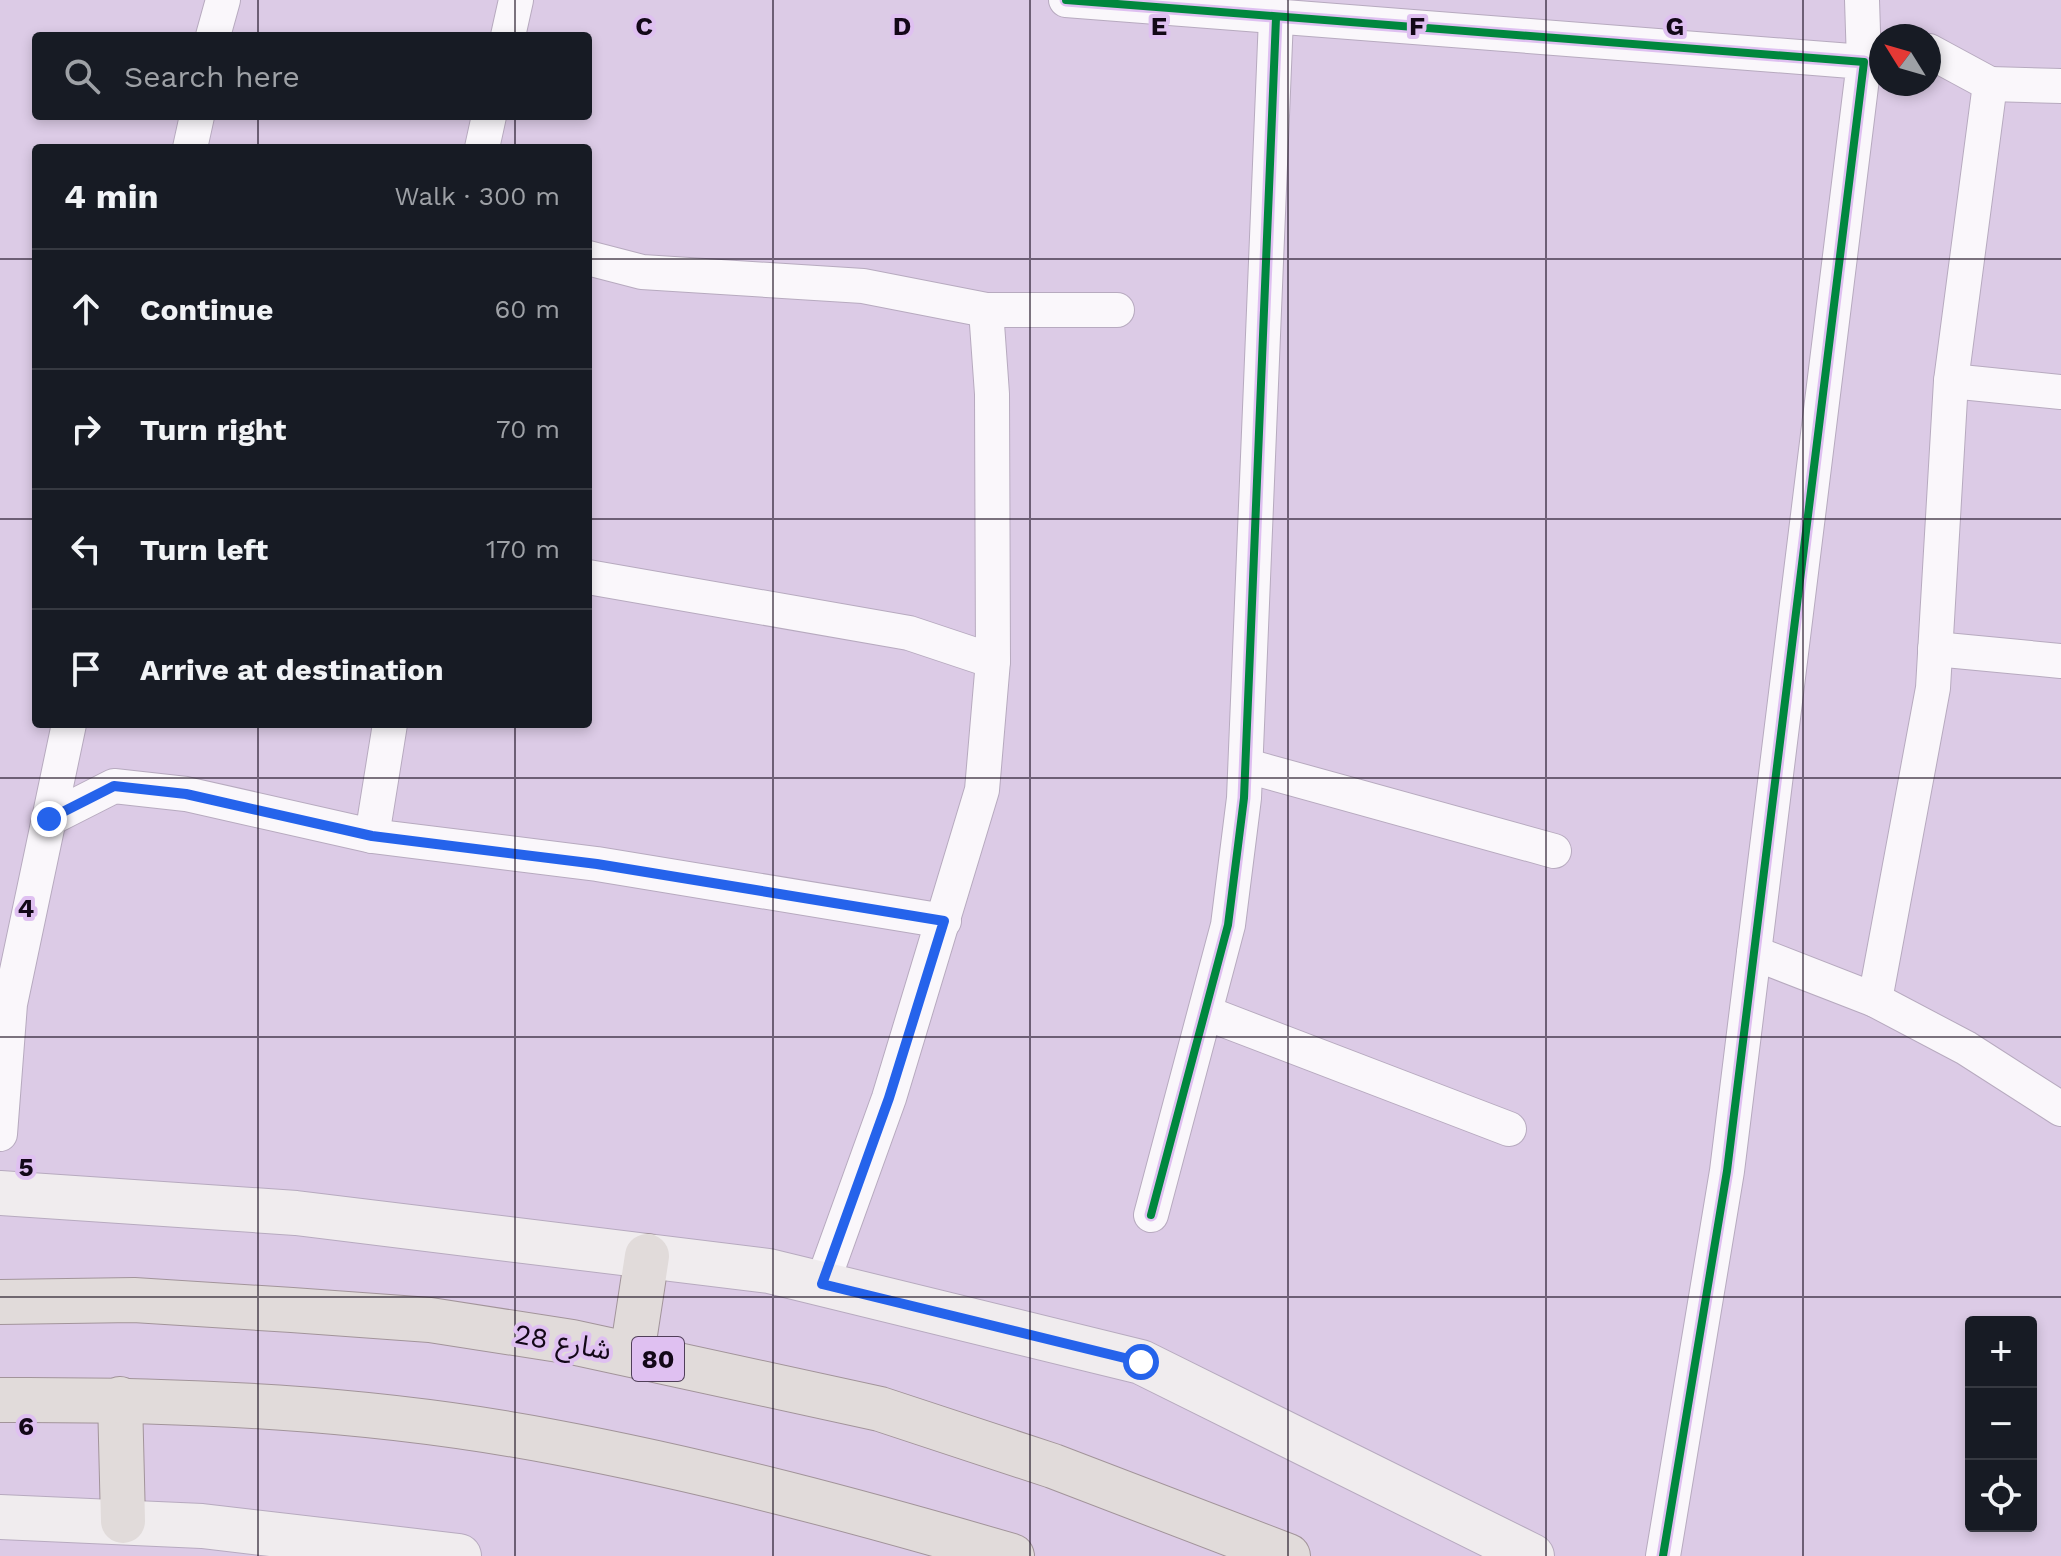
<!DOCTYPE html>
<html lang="en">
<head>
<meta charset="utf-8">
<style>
	body { margin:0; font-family:"Work Sans","Noto Sans Arabic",sans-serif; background:#242831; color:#f1f3f6 }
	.controls { position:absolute; right:24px; bottom:24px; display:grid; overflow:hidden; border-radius:8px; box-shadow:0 4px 12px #0003 }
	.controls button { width:72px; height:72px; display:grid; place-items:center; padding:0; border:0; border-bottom:2px solid #363941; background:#171b24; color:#f1f3f6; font:40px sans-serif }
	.compass { position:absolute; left:1869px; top:24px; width:72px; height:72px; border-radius:50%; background:#171b24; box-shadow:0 4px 12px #0003; rotate:307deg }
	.stop { position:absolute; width:24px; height:24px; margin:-18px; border:6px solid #2563eb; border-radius:50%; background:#fff }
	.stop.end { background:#2563eb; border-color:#fff; box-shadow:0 2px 8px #0008 }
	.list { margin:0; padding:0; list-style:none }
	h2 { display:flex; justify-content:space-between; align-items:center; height:104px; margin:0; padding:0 32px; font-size:34px }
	h2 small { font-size:26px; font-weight:400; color:#9ea1a6 }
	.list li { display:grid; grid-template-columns:52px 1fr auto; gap:24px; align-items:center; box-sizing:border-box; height:120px; padding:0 32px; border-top:2px solid #363941 }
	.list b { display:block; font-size:30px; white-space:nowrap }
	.list em { font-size:26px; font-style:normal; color:#9ea1a6 }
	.icon { flex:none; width:44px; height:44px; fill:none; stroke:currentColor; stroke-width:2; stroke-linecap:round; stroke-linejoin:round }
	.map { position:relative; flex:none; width:2061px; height:1556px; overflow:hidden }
	.search { position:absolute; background:#171b24; box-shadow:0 4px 12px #0003; left:32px; top:32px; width:560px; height:88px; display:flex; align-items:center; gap:20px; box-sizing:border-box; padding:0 28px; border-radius:8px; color:#9ea1a6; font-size:30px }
	.panel { position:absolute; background:#171b24; box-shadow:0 4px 12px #0003; left:32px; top:144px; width:560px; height:584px; border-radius:8px }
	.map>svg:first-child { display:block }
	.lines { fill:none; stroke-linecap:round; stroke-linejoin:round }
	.minor-casing { stroke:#b7aabf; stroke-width:36 }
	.secondary-casing { stroke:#b7aabf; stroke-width:46 }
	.trunk-casing { stroke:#a2949a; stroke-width:46 }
	.minor { stroke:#faf7fb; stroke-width:34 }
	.secondary { stroke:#f0ecee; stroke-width:44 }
	.trunk { stroke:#e1dbda; stroke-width:44 }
	.cycleway-casing { stroke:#dfc0f1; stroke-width:13 }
	.cycleway { stroke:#00873e; stroke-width:8 }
	.route { stroke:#2563eb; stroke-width:10 }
	.grid { fill:none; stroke:#130818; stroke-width:2; stroke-opacity:0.55 }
	.labels { text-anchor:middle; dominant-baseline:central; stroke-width:8; stroke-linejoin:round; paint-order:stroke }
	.shield { fill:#dfc0f1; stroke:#503f59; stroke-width:2 }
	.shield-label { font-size:26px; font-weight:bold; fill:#130818 }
	.street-label { font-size:28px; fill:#130818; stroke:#dfc0f1 }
	.grid-label { font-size:26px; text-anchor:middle; font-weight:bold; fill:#130818; stroke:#dfc0f1; stroke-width:8; stroke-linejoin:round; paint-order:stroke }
</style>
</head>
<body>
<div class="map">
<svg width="2061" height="1556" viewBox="0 0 2061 1556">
	<rect width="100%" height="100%" fill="#dccbe6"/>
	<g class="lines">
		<defs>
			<g id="minor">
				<path d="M1066,0L1864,62L1727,1171L1663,1556"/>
				<path d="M1862,0L1864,62L1881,59"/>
				<path d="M213,36L223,0"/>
				<path d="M508,36L516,0"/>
				<path d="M1990,84L2061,86"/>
				<path d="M190,148L197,116"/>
				<path d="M482,148L489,116"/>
				<path d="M588,258L642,272L863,286L986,310H1117"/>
				<path d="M1951,381L2061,392"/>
				<path d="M588,577L909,633L993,661"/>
				<path d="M1935,649L2061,661"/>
				<path d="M1247,766L1554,851"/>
				<path d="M49,819L114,786L186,794L372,836L597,864L944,921"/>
				<path d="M372,836L390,724"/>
				<path d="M1754,953L1875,1000L1966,1048L2061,1109"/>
				<path d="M1875,1000L1933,688L1951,381L1990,84L1929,51"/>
				<path d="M1206,1013L1509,1129"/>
				<path d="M0,1134L10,1004L69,724"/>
				<path d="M1151,1215L1228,925L1244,798L1276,18"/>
				<path d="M822,1284L889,1098L982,790L993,661L992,394L986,310"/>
			</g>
			<g id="secondary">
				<path d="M0,1193L296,1213L769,1271L1141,1362L1532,1556"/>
				<path d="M0,1517L202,1526L459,1556"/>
			</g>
			<g id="trunk">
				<path d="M0,1302L134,1300L292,1310L430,1320L572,1342L880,1409L1053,1466L1288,1556"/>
				<path d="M632,1354L647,1256"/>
				<path d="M120,1399L123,1521"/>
				<path d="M0,1400C185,1399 372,1407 554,1442C709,1471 861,1512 1012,1556"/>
			</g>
		</defs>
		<!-- minor casing -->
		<use href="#minor" class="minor-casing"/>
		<!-- secondary casing -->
		<use href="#secondary" class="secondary-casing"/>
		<!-- trunk casing -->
		<use href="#trunk" class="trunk-casing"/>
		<!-- minor -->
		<use href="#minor" class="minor"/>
		<!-- secondary -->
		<use href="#secondary" class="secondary"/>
		<!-- trunk -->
		<use href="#trunk" class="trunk"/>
		<defs>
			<g id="cycleway">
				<path d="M1066,0L1864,62L1727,1171L1663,1556"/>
				<path d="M1151,1215L1228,925L1244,798L1276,18"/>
			</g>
		</defs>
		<!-- cycleway casing -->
		<use href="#cycleway" class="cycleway-casing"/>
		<!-- cycleway -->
		<use href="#cycleway" class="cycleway"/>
	</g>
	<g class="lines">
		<!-- route -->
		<path class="route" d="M49,819L114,786L186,794L372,836L597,864L944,921L889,1098L822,1284L1141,1362"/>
	</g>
	<!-- grid -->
	<path class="grid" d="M258,0V36M515,0V36M773,0V1556M1030,0V1556M1288,0V1556M1546,0V1556M1803,0V1556M258,116V148M515,116V148M0,259H36M588,259H2061M0,519H36M588,519H2061M258,724V1556M515,724V1556M0,778H2061M0,1037H2061M0,1297H2061"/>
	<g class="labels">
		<!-- shield labels -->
		<rect class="shield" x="632" y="1337" width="52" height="44" rx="6"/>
		<g class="shield-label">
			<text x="658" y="1359">80</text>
		</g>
		<!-- street labels -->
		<g class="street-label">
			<text transform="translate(563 1342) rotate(10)">شارع 28</text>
		</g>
	</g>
	<g class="grid-label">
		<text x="644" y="35">C</text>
		<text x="902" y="35">D</text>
		<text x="1159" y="35">E</text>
		<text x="1417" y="35">F</text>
		<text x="1675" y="35">G</text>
		<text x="26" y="917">4</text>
		<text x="26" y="1176">5</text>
		<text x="26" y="1435">6</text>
	</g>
</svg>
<div class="controls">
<button>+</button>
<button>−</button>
<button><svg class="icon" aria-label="locate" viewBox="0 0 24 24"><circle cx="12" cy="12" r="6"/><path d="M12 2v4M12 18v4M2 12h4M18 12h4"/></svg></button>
</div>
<svg class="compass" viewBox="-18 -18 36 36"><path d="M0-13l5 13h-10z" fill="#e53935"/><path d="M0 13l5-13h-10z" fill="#9ea1a6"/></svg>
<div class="stop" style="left:1141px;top:1362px"></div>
<div class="stop end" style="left:49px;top:819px"></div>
<div class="search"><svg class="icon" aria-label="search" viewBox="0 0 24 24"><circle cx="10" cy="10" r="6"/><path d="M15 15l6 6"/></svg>Search here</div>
<section class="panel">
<h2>4 min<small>Walk · 300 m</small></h2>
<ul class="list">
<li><svg class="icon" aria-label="ahead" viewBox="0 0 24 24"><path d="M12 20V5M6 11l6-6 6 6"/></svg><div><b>Continue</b></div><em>60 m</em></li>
<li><svg class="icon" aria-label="right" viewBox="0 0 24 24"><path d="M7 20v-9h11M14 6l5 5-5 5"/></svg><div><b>Turn right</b></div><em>70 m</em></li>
<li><svg class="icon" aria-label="left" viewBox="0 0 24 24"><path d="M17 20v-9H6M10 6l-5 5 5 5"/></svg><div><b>Turn left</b></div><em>170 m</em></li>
<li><svg class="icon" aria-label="arrive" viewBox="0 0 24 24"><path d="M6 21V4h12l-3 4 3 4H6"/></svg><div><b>Arrive at destination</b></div></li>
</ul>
</section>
</div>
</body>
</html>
